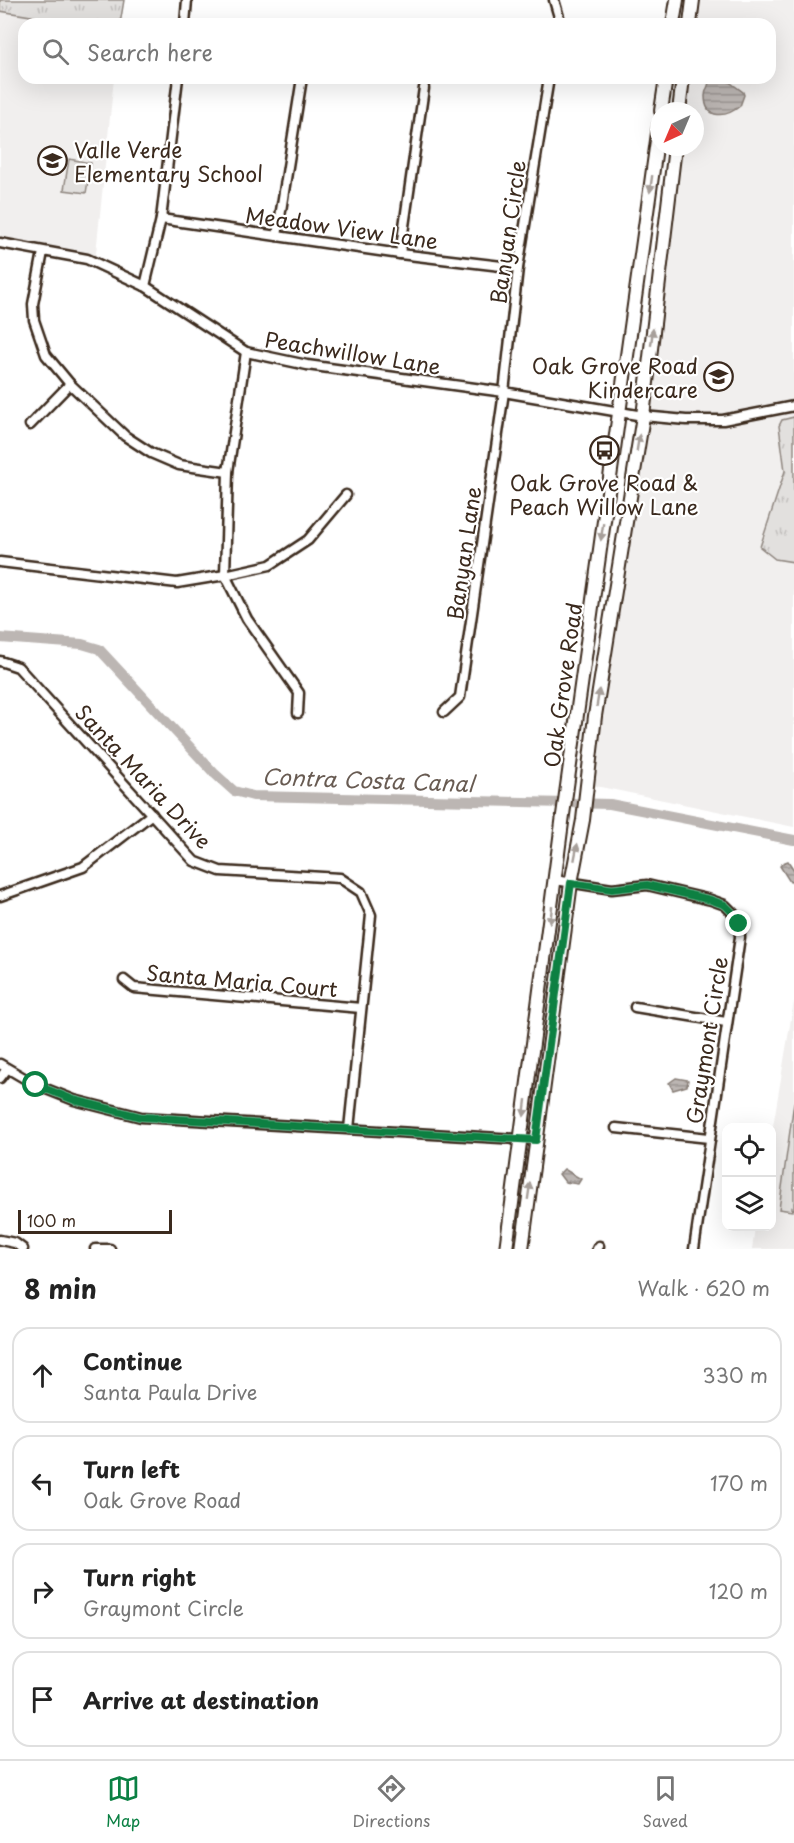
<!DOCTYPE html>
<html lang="en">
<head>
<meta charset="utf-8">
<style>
	body { margin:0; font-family:"Playpen Sans",sans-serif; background:#f6f6f6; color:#222 }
	.controls { position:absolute; right:18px; bottom:18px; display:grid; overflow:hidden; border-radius:12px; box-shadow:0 6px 24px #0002 }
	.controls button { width:54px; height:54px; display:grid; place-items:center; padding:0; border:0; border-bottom:2px solid #e0e0e0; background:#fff; color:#222; font:30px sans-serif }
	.compass { position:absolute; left:650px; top:102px; width:54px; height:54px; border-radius:50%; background:#fff; box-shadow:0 6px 24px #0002; rotate:224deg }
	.scale { position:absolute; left:18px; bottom:15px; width:154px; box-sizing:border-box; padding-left:6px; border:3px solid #3b2a1e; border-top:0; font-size:16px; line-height:21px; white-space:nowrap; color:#3b2a1e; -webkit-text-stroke:4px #fff; paint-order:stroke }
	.stop { position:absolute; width:18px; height:18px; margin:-14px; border:4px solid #0b8043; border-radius:50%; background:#fff }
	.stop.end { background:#0b8043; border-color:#fff; box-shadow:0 2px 6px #0008 }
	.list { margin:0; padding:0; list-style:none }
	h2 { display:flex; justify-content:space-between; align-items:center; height:78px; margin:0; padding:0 24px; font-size:26px }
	h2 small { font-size:20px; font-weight:400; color:#767676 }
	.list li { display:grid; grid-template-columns:39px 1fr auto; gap:18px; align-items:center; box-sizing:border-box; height:96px; margin:0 12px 12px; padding:0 12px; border:2px solid #e0e0e0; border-radius:18px }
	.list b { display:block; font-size:22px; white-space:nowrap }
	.list p { margin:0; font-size:20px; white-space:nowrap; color:#767676 }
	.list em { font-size:20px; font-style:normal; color:#767676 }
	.icon { flex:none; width:33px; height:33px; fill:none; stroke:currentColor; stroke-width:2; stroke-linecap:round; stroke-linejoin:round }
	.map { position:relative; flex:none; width:794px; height:1249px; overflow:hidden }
	.search { position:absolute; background:#fff; box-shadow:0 6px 24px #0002; left:18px; right:18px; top:18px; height:66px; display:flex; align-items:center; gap:15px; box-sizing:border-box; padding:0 21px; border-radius:18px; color:#767676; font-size:22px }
	.sheet { height:510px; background:#fff }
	nav { display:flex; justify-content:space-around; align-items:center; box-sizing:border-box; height:84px; border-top:2px solid #e0e0e0; background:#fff; font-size:16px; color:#767676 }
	nav a { display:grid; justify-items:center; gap:3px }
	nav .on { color:#0b8043 }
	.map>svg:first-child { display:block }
	.built { fill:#f1efee }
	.grass { fill:url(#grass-tufts); stroke:#8e857e; stroke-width:1.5 }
	.park { fill:#e2e0de; stroke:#8e857e; stroke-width:1.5 }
	.water { fill:url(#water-rules); stroke:#887e77; stroke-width:1.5 }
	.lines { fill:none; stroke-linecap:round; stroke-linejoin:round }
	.canal { stroke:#bcb6b3; stroke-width:10 }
	.minor-casing { stroke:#3b2a1e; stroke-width:13 }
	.secondary-casing { stroke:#3b2a1e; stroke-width:16 }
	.minor { stroke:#fff; stroke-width:8 }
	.secondary { stroke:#fff; stroke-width:12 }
	.oneway { fill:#a79f9a }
	.route { stroke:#0b8043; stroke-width:8 }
	.labels { text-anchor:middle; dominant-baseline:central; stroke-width:4.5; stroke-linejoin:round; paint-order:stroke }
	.poi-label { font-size:21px; fill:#3b2a1e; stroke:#fff; text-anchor:start }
	.street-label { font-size:21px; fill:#3b2a1e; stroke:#fff }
	.water-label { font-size:22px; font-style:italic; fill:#685b52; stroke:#fff }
</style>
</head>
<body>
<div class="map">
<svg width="794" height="1249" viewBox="0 0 794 1249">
	<defs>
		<pattern id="grass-tufts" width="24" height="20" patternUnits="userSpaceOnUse" patternTransform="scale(1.5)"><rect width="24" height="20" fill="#e2e0de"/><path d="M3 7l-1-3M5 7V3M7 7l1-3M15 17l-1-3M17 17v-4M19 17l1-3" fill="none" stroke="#c3c0be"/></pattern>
		<pattern id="water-rules" width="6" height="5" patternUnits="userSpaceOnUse" patternTransform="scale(1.5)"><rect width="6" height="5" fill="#bcb6b3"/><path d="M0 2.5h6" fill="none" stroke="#9a9491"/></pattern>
	</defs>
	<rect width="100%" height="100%" fill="#fff"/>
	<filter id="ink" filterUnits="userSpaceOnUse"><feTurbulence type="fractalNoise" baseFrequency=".0167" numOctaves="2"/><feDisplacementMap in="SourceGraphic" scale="12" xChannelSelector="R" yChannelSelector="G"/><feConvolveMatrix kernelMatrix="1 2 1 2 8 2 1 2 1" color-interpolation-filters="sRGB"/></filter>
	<g filter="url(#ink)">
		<!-- built -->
		<g class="built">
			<path d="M0,0H124L120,24H24V78H114L95,263L0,243Z"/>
			<path d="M693,0H794V827L586,784L675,147H695V111H679L683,78H770V24H690Z"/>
			<path d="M794,1001V1249H752L755,1227L772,1226V1132Z"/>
		</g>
		<!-- grass -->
		<g class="grass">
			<path d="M0,0H124L120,24H81L0,11Z"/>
			<path d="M794,417V562L775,559L760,547L785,471L779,426L782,420Z"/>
		</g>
		<!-- park -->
		<g class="park">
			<path d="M69,159L91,163L86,193L64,190Z"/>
			<path d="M794,1102V1210L792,1208V1211L779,1209Z"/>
		</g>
		<!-- water -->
		<g class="water">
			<path d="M710,78H724L743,92L744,95L740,106C727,117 705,121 705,96C705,89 710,85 710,78Z"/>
			<path d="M788,861L794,870V881L790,882L780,866L783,863Z"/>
			<path d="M676,1078L688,1080L687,1086L673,1090L669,1083Z"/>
			<path d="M564,1169L581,1179L578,1184L565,1182L559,1174Z"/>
		</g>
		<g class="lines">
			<!-- canal -->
			<path class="canal" d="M0,638L82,644L99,649L214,773L234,791L253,796L610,804L794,840"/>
			<defs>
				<g id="minor">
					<path d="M554,0L559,17L558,24"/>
					<path d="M185,24L187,0"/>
					<path d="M161,219L400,254L518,268"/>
					<path d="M277,236L302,78"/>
					<path d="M0,243L87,259L145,286L246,352L307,365L504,392L643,416L686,420H723L794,406"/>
					<path d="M43,252L33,304L34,320L46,355L70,384L125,436L151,453L179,465L228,472"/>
					<path d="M400,254L424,88"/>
					<path d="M145,286L161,219L178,78"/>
					<path d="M246,352L228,472L225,575L247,619L299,693L298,713"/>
					<path d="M30,425L70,384"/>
					<path d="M0,562L177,583L225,575L270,565L308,540L346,495"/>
					<path d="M0,661L18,667L194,861L220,871L340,878L361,892L371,915L349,1129"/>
					<path d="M444,712L460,697L504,392L518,268L549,78"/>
					<path d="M555,880L612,889L647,885L711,900L725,905L733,913L739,924L740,937L694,1249"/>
					<path d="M0,896L83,867L152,814"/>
					<path d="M124,980L134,988L361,1008"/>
					<path d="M635,1007L726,1022"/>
					<path d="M0,1064L36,1085L74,1100L141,1117L536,1140"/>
					<path d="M0,1078L7,1069"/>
					<path d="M616,1128L709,1138"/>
					<path d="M0,1240L15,1243L23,1249"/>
					<path d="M95,1249H110"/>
					<path d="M597,1249L599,1246"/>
				</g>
				<g id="secondary">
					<path d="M673,24L677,0"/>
					<path d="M690,24L693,0"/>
					<path d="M661,111L666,78"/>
					<path d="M679,111L683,78"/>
					<path d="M506,1249L563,815L659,126"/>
					<path d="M522,1249L571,883L583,820L595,716L643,416L675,147"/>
				</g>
			</defs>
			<!-- minor casing -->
			<use href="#minor" class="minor-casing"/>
			<!-- secondary casing -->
			<use href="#secondary" class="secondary-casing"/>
			<!-- minor -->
			<use href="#minor" class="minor"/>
			<!-- secondary -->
			<use href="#secondary" class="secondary"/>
		</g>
		<!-- one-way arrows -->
		<defs><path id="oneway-solid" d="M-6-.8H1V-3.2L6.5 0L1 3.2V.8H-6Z" transform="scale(1.5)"/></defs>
		<g class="oneway">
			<use href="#oneway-solid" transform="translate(651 184) rotate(98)"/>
			<use href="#oneway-solid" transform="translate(652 337) rotate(-83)"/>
			<use href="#oneway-solid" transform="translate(638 443) rotate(-81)"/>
			<use href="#oneway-solid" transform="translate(602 532) rotate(98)"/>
			<use href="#oneway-solid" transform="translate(598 698) rotate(-81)"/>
			<use href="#oneway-solid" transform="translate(576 852) rotate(-79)"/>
			<use href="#oneway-solid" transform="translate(551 915) rotate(97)"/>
			<use href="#oneway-solid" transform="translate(525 1108) rotate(97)"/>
			<use href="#oneway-solid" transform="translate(529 1191) rotate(-82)"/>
		</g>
	</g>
	<g class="lines" filter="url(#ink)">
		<!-- route -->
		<path class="route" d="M36,1085L74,1100L141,1117L536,1140L571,883L612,889L647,885L711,900L725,905L733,913L739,924"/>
	</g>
	<!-- icons -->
	<defs>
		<symbol id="school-ring" viewBox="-11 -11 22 22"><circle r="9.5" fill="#fff" stroke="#3b2a1e" stroke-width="1.5"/><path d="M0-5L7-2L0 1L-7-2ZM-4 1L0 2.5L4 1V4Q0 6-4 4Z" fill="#3b2a1e"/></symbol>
		<symbol id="bus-ring" viewBox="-11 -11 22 22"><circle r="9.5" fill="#fff" stroke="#3b2a1e" stroke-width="1.5"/><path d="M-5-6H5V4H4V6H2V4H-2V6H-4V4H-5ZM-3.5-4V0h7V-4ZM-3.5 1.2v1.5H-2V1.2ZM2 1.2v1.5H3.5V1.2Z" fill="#3b2a1e"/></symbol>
	</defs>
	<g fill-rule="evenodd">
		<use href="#school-ring" x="36" y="144" width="33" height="33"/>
		<use href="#school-ring" x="702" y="360" width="33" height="33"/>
		<use href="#bus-ring" x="588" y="434" width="33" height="33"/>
	</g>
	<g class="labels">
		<!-- poi labels -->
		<g class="poi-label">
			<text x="74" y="149">Valle Verde<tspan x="74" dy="24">Elementary School</tspan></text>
			<text x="698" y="365" text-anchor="end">Oak Grove Road<tspan x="698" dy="24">Kindercare</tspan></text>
			<text x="604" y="482" text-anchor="middle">Oak Grove Road &amp;<tspan x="604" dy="24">Peach Willow Lane</tspan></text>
		</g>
		<!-- street labels -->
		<g class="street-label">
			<text transform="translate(342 227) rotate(8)">Meadow View Lane</text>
			<text transform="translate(507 232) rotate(-82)">Banyan Circle</text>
			<text transform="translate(353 352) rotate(9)">Peachwillow Lane</text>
			<text transform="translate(463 553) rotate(-82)">Banyan Lane</text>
			<text transform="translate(562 685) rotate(-82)">Oak Grove Road</text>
			<text transform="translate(144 776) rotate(47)">Santa Maria Drive</text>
			<text transform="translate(242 980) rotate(5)">Santa Maria Court</text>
			<text transform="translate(706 1040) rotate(-81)">Graymont Circle</text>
		</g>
		<!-- water labels -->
		<g class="water-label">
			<text transform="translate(368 779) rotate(2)">Contra Costa Canal</text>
		</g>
	</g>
</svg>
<div class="controls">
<button><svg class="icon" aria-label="locate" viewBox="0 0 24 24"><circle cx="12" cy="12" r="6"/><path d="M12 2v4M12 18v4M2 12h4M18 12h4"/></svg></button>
<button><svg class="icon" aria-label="layers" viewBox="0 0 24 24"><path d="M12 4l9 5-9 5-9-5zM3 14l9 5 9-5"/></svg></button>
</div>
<svg class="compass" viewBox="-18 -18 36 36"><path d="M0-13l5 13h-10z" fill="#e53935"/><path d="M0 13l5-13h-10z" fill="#767676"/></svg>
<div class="scale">100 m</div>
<div class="stop" style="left:36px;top:1085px"></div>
<div class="stop end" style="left:739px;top:924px"></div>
<div class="search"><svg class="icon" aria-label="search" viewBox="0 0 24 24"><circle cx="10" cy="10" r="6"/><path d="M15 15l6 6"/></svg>Search here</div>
</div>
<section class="sheet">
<h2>8 min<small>Walk · 620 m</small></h2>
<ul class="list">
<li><svg class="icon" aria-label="ahead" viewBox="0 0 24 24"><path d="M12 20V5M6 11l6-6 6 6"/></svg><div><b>Continue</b><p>Santa Paula Drive</p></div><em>330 m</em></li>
<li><svg class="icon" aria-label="left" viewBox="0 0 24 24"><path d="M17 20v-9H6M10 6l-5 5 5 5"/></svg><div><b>Turn left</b><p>Oak Grove Road</p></div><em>170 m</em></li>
<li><svg class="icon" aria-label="right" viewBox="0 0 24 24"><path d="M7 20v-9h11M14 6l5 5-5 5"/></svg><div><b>Turn right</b><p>Graymont Circle</p></div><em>120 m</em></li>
<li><svg class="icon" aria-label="arrive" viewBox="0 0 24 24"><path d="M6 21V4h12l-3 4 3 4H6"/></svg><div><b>Arrive at destination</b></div></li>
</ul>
</section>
<nav>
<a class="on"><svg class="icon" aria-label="map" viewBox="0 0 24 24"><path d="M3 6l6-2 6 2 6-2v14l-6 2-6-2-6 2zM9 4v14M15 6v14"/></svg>Map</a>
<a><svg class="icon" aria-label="directions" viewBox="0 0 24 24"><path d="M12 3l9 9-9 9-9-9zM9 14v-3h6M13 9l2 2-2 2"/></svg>Directions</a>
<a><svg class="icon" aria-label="saved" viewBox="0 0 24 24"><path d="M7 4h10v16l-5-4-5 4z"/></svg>Saved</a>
</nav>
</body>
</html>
